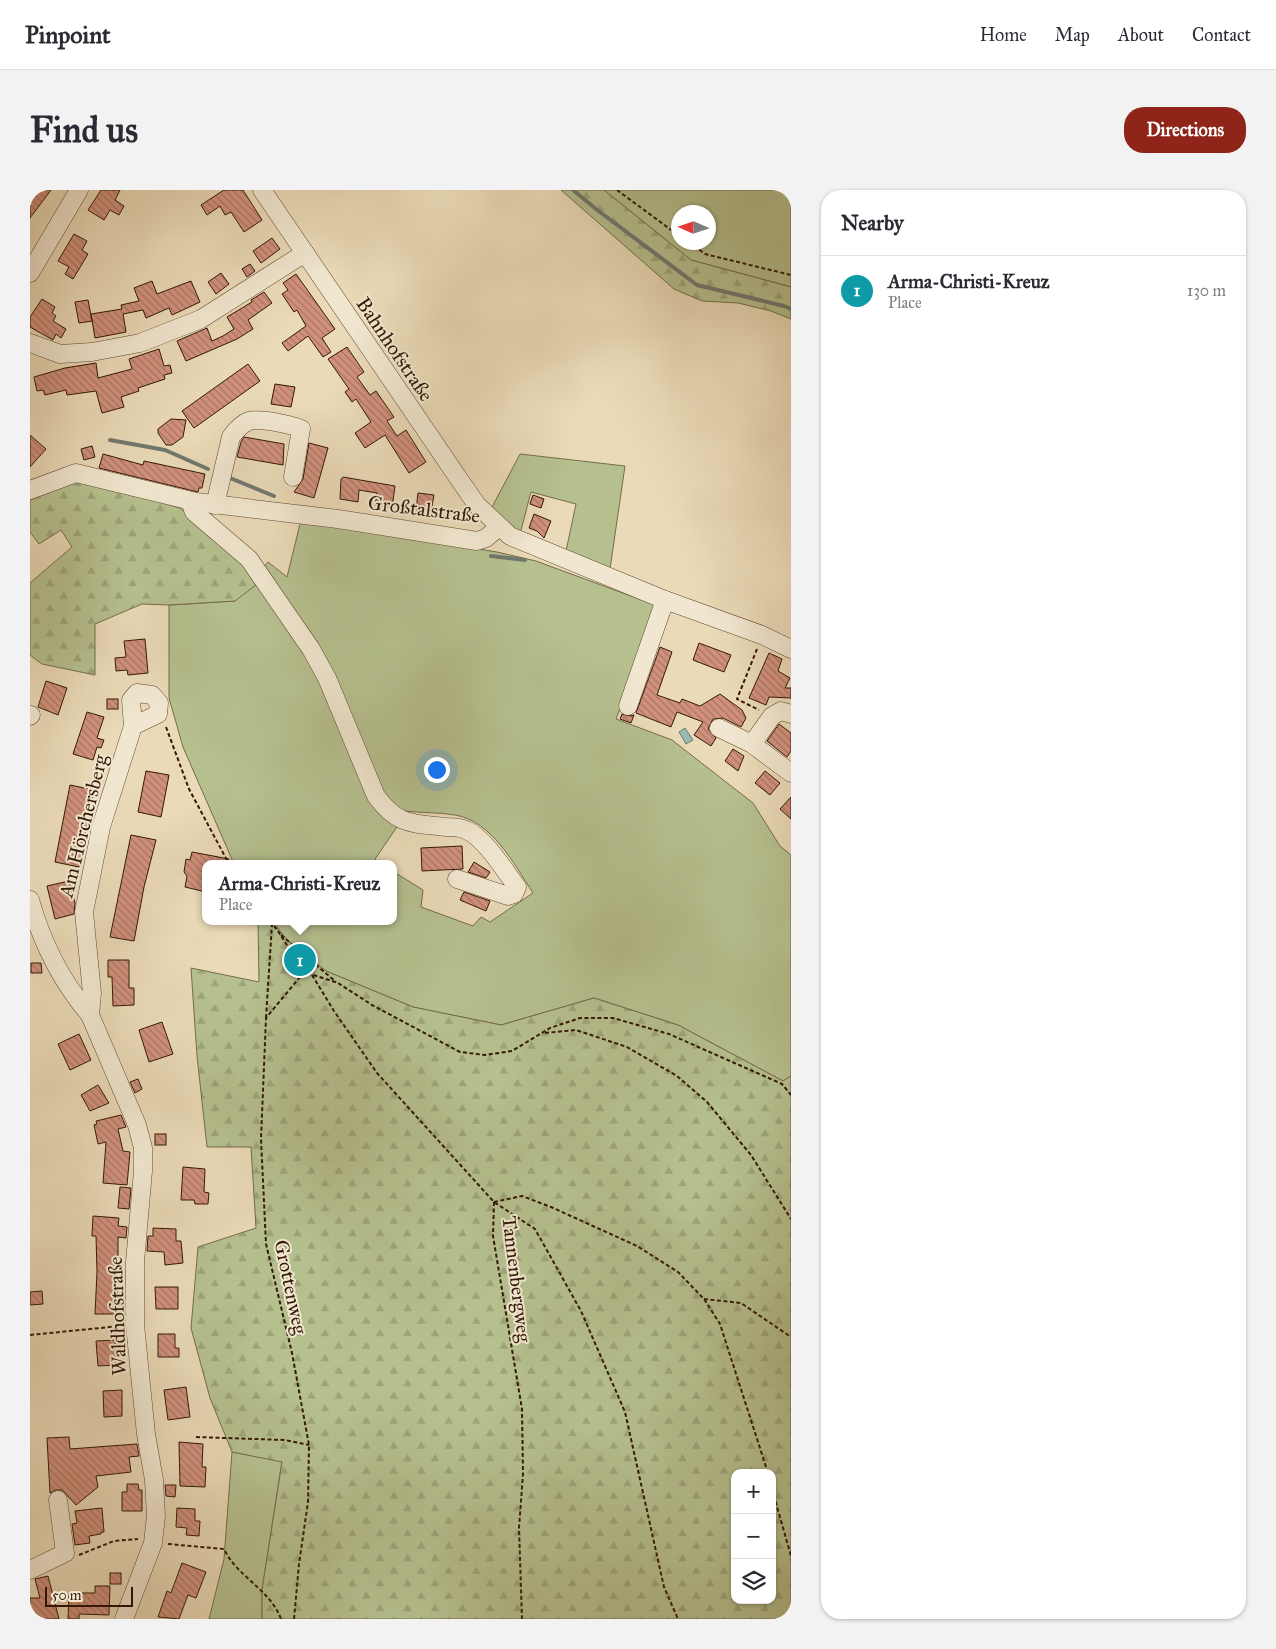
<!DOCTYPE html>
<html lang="en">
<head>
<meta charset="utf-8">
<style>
	body { margin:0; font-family:"IM FELL Great Primer",serif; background:#f2f2f3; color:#2b2b33 }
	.controls { position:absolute; right:15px; bottom:15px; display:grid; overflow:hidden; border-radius:10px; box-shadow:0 1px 4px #0004 }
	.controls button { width:45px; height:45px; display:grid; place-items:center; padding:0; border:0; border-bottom:1px solid #e1e1e2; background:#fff; color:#2b2b33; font:25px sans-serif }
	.compass { position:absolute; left:641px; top:15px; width:45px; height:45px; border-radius:50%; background:#fff; box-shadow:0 1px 4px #0004; rotate:273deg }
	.scale { position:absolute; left:15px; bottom:12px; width:88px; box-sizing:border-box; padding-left:5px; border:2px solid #341806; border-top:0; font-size:14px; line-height:18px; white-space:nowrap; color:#341806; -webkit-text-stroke:4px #f1e7d0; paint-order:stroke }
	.you { position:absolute; left:406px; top:579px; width:18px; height:18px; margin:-12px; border:4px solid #fff; border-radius:50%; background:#1a73e8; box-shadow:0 0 0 8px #1a73e833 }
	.badge { display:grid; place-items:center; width:32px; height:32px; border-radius:50%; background:#8f2418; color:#fff; font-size:16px; font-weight:700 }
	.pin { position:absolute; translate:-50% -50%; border:2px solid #fff; box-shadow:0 1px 5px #0006 }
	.popup { position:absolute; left:172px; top:670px; width:195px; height:65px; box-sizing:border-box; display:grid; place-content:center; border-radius:10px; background:#fff; filter:drop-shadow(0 1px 4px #0005); font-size:16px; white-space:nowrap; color:#7c7c81 }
	.popup b { font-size:19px; color:#2b2b33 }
	.popup::after { content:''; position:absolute; left:50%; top:100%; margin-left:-10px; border:10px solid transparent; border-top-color:#fff }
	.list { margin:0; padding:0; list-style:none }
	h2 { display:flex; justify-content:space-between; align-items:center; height:65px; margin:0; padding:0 20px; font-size:21px }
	h2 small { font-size:16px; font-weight:400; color:#7c7c81 }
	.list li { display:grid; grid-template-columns:32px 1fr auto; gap:15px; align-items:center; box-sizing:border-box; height:70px; padding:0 20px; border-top:1px solid #e1e1e2 }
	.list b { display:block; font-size:19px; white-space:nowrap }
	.list p { margin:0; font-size:16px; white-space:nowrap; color:#7c7c81 }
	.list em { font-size:16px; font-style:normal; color:#7c7c81 }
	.icon { flex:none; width:28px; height:28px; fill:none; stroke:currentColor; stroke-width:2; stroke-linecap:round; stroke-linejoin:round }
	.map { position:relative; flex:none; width:761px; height:1429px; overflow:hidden; border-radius:20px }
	header { display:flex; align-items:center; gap:30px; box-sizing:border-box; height:70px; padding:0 25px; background:#fff; border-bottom:1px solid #e1e1e2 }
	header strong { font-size:24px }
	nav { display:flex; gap:28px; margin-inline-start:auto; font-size:18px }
	.intro { display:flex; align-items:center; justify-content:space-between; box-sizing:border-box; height:120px; padding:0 30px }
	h1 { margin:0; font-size:35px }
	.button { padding:12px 22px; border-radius:20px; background:#8f2418; color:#fff; font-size:18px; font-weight:700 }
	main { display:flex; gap:30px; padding:0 30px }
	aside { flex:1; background:#fff; border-radius:20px; box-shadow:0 1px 4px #0004 }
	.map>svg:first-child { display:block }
	.green { fill:#b6c08f; stroke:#756c4a; fill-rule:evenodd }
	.forest { fill:url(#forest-firs); stroke:#756c4a; fill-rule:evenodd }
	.water { fill:#99b9b5; stroke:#71796f }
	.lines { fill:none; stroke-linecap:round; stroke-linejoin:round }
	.stream { stroke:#71796f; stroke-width:4 }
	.building { fill:url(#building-back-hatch); stroke:#341806 }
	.minor-casing { stroke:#624832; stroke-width:19 }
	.path { stroke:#341806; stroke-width:2; stroke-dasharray:4 2.5; stroke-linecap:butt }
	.minor { stroke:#f1e7d0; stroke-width:18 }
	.labels { text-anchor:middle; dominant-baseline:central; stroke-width:4; stroke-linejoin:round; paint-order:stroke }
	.street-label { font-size:20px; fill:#341806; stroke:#f1e7d0 }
</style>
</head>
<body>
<header>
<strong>Pinpoint</strong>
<nav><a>Home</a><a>Map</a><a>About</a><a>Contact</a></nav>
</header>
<div class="intro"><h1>Find us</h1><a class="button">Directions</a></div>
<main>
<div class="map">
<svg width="761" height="1429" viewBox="0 0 761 1429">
	<defs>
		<pattern id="forest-firs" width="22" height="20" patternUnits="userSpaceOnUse" patternTransform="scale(1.25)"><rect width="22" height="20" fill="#b6c08f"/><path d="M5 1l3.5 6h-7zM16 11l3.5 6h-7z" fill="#9da47a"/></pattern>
		<pattern id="building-back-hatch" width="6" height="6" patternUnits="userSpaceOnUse" patternTransform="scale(1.25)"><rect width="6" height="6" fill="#d1917c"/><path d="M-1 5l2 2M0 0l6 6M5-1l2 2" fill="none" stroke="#aa7564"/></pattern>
	</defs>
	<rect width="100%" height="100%" fill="#eadab7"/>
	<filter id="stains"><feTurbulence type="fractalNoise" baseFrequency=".004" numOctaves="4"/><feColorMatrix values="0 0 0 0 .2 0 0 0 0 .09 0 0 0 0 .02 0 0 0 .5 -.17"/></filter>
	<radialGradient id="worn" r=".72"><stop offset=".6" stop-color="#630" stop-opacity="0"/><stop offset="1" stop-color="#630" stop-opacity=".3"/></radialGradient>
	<!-- green -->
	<g class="green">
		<path d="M574,0H761V97L661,70ZM648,22H678V52H648Z"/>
		<path d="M490,264L595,276L580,379L536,361L546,314L501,302L490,344L461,319Z"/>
		<path d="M271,330L467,362L506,371L628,416L586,529L642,550L723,613L750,656L761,665V886L753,891L648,835L564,808L471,835L383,817L296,781L257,750L242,731H364V682L393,700L391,717L443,736L451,727L460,732L503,703C484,674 462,631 425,625C408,622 390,623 374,621L369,634L345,669L351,674H204L153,557L139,508V415L205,411L238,372L257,387Z"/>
		<path d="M202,1262L252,1271L232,1400V1429H179L194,1369Z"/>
	</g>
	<!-- forest -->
	<g class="forest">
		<path d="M531,0H574L661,70L761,97V129L741,121L708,113L672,111L644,99Z"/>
		<path d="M46,292L72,295L150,318L214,370L231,391L205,411L139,415L112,414L65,434V485L12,474L0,465V393L42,357L31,340L9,354L0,342V310Z"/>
		<path d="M228,731H242L257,750L296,781L383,817L471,835L564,808L648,835L753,891L761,886V1429H232V1400L252,1272L202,1262L180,1208L161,1138L168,1057L226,1038L221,957H177L167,866L161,778L229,792ZM705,1283H742V1410H705Z"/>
	</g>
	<!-- water -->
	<path class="water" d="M655,538L663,550L656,554L649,542Z"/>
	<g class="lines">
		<!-- stream -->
		<g class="stream">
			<path d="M543,0L566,19L667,95L754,116L761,119"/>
			<path d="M80,250L135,260L178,279"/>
			<path d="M200,288L244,306"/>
			<path d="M461,366L495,370"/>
		</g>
	</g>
	<!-- building -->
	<g class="building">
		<path d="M0,0H21L0,28Z"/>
		<path d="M71,0H90L85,10L94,16L89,25L80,20L74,30L58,20Z"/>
		<path d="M194,0H213L232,30L214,42L201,22L195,25L190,16L177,25L171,15Z"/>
		<path d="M44,44L57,51L52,60L58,64L43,89L35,84L39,77L28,71Z"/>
		<path d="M242,48L250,59L231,73L223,61Z"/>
		<path d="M220,74L225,81L217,87L212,79Z"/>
		<path d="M191,83L199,94L186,104L178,92Z"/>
		<path d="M266,84L305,139L292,148L301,162L293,167L278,146L258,161L252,153L276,136L267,120L264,122L252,104L258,100L253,93Z"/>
		<path d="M122,91L127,104L161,91L170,112L142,125L139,118L116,128L113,120L93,124L96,142L65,148L61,124L92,119L91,115L109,111L104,98Z"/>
		<path d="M234,102L242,113L218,130L223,139L207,149L156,171L147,151L177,138L182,151L193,146L204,139L197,127L222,112L221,110Z"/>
		<path d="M12,109L25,117L22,123L26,126L23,131L36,139L31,148L26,144L23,150L0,137V127Z"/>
		<path d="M58,110L62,131L49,133L45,112Z"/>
		<path d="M317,157L334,182L327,187L340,205L346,201L364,227L357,231L367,246L376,240L396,272L379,283L355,245L335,258L325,243L341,232L326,209L322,212L315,202L319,199L298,169Z"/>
		<path d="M129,159L134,176L140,175L142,183L134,185L135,189L108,198L109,201L91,207L94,217L72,223L66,201L37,205L36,200L15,205L13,200L7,201L4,187L35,178L66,173L68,188L102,179L99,169Z"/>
		<path d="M218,174L230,191L164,238L152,221Z"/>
		<path d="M245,194L265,197L261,217L241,214Z"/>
		<path d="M141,229L156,230L153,247L142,255H136L128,243V239Z"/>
		<path d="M0,245L16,259L0,277Z"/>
		<path d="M214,247L254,254L253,275L207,267L211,252Z"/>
		<path d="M279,253L298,258L284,308L264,302L273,289Z"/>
		<path d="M62,256L65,267L54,270L51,259Z"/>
		<path d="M73,264L113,275L114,271L175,284L172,298H169L168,302L69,278Z"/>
		<path d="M313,287L365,296L362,318L345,315L347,303L329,300L328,312L310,309L311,289Z"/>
		<path d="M388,303L404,305L401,322L386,320Z"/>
		<path d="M503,305L514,309L511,318L500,314Z"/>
		<path d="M504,324L521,331L514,348L507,341L499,338Z"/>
		<path d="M115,449L118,483L98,485L97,480L86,481L85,468L96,467L94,451Z"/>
		<path d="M669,453L701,465L694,482L663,470Z"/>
		<path d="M630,457L642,462L627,505L650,513L652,509L670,516L690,504L712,520L716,528L711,537L693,528L683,529L678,539L686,548L681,556L664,545L673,532L647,522L641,537L606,523Z"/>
		<path d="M739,463L752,469L748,481L760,488L755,498H761V508L739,507L736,515L719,508Z"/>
		<path d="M16,491L37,498L28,525L8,517Z"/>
		<rect x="77" y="509" width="11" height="10"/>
		<path d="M57,522L74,527L67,548L74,550L71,558L67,557L63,570L43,564Z"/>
		<path d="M592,524L600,526L604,525L601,533L590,529Z"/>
		<path d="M749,534L761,543V561L757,567L737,551Z"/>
		<path d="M703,559L714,566L708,581L695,571Z"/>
		<path d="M116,581L139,585L131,627L108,622Z"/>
		<path d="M735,581L750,593L740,605L725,593Z"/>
		<path d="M40,595L64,600L49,677L25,672Z"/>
		<path d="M761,607V629L750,619Z"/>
		<path d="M101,645L126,650L114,697L104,751L80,747Z"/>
		<path d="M432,656L433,679L392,681L391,658Z"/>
		<path d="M162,662L199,669V674H176V702L155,697L157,686L154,682L156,669L160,670Z"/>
		<path d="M444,672L460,682L456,688L438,682Z"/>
		<path d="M39,691L45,713L44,724L25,729L17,696Z"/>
		<path d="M434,702L460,711L456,721L430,710Z"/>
		<path d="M78,770H99V798H104V815L83,816L82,787H78Z"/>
		<path d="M1,773H11L12,783H1Z"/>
		<path d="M132,832L143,864L119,872L109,840Z"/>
		<path d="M49,844L61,870L40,880L28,854Z"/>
		<path d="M108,889L112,899L105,903L100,892Z"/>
		<path d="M68,895L79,913L60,921L51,905Z"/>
		<path d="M91,925L96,937L88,939L93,961L100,962L97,995L73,993L76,952L68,954L64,935L67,934L66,931Z"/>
		<rect x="125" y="944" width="11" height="11"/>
		<path d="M153,977L175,979L174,1002L179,1003L178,1014H165L164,1010H151Z"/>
		<path d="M90,997L101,998L99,1019L88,1018Z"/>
		<path d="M63,1026L89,1028L88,1036L97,1037L96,1048L88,1047V1082H83V1101H87L89,1107V1124H65L67,1082L66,1046H62Z"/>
		<path d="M123,1038L146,1039V1051H151L153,1073L135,1075L134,1062L117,1061L118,1046H123Z"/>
		<path d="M125,1097H148V1119H126Z"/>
		<path d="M12,1101L13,1114L0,1115V1102Z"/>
		<path d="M128,1144H145V1158H149V1167H128Z"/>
		<path d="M85,1150L87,1175L68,1176L66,1151Z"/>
		<path d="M156,1197L160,1227L138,1230L134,1200Z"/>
		<path d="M92,1200V1226L74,1227L73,1201Z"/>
		<path d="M39,1247L40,1259L107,1254L109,1266L99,1267L101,1282L66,1286L68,1297L46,1315L32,1300H26L20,1303L17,1248Z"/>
		<path d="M149,1252L173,1254L172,1277H176L175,1297L150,1296Z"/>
		<path d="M97,1294H108L109,1300H112V1321H92V1302H97Z"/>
		<path d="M135,1295H146L145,1307L136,1306Z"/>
		<path d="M72,1318L74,1342H71V1344L59,1346L60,1353L45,1355L42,1334L47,1333L45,1321Z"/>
		<path d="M147,1318L165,1319V1331H170L169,1346L156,1345L157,1338L146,1337Z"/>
		<path d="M152,1373L176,1382L166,1408L158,1405L149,1429L128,1427L137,1401L141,1403Z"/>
		<rect x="80" y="1383" width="11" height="11"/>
		<path d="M18,1386L29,1429H0V1408H10L5,1389Z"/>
		<path d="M65,1396H80L79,1425L49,1424V1429H38L39,1403H65Z"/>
	</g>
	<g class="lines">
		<defs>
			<g id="minor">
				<path d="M232,0L431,292L447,315L480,346L635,410L732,445L761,459"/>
				<path d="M0,83L49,0"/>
				<path d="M0,153L30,164L62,162L110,153L171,129L275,63"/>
				<path d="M0,300L46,283L166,312L308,329L447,351L456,348L469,337"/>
				<path d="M160,311L164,322L219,369L281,459L297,488L346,606C368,636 382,633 416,637C422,637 430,637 436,640C454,647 475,681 487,697L484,704L478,706L427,689"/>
				<path d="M185,315L201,247C206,240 211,234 219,231C229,228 260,234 271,239L263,287"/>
				<path d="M598,516L635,410"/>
				<path d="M0,526L1,525"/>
				<path d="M689,538L722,554L761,583"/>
				<path d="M722,554L742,526L751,521L761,524"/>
				<path d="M0,710C12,753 31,791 60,825L107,935L113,958V981L105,1072V1135L116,1244L124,1290L126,1326L123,1353L94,1429"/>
				<path d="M60,825L62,803L54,722L71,637L103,536L101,510L107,503L122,505L129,513L128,524L103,536"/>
				<path d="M0,1380L35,1363L28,1310"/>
			</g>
		</defs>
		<!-- minor casing -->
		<use href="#minor" class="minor-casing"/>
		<!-- path -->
		<g class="path">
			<path d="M587,0L648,45"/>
			<path d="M659,52L675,64L761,85"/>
			<path d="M727,459L707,509L729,520"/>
			<path d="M136,537L159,599L199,674"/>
			<path d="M240,731L248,741"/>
			<path d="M248,741L274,782L308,793L342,815L430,862L455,865L482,861L520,838L550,828H583L639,844L752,894L761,905"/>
			<path d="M251,745L306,792"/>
			<path d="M282,785L304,821L347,883L464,1012L505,1039L551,1121L595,1222L634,1397L648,1429"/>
			<path d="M236,828L242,734"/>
			<path d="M515,843L546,840L597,857L647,886L677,912L721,965L761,1029"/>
			<path d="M464,1012L492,1006L521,1017L607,1056L648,1082L674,1109L690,1134L738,1283"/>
			<path d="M464,1012L463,1046L492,1219L493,1284L489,1338L492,1429"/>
			<path d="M674,1109L711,1113L761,1147"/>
			<path d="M0,1145L90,1136"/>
			<path d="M166,1247L255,1250L279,1255"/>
			<path d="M742,1299L761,1366"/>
			<path d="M138,1354L194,1359C207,1387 240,1399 251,1429"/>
			<path d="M49,1365L84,1351L108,1349"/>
			<path d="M264,1429L269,1374L278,1312L279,1255L262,1163L236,1054L231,949L236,828L274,782"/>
		</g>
		<!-- minor -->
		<use href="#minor" class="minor"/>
	</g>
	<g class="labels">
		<!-- street labels -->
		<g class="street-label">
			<text transform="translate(365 159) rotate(56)">Bahnhofstraße</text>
			<text transform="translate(394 319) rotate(7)">Großtalstraße</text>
			<text transform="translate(53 636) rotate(-76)">Am Hörchersberg</text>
			<text transform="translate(487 1089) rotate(83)">Tannenbergweg</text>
			<text transform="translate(261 1097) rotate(78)">Grottenweg</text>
			<text transform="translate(87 1126) rotate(-92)">Waldhofstraße</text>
		</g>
	</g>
	<rect width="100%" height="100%" filter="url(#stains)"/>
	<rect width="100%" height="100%" fill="url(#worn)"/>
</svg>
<div class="controls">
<button>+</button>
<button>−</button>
<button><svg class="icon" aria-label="layers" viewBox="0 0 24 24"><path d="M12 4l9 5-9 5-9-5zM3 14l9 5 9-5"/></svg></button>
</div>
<svg class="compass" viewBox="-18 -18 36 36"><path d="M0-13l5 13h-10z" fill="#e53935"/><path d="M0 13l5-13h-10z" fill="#7c7c81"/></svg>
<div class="scale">50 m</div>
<div class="you"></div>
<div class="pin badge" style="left:270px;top:770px;background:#0f9aa8">1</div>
<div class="popup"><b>Arma-Christi-Kreuz</b>Place</div>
</div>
<aside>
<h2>Nearby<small></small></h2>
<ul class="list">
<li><span class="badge" style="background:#0f9aa8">1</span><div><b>Arma-Christi-Kreuz</b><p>Place</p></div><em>130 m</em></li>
</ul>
</aside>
</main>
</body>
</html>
